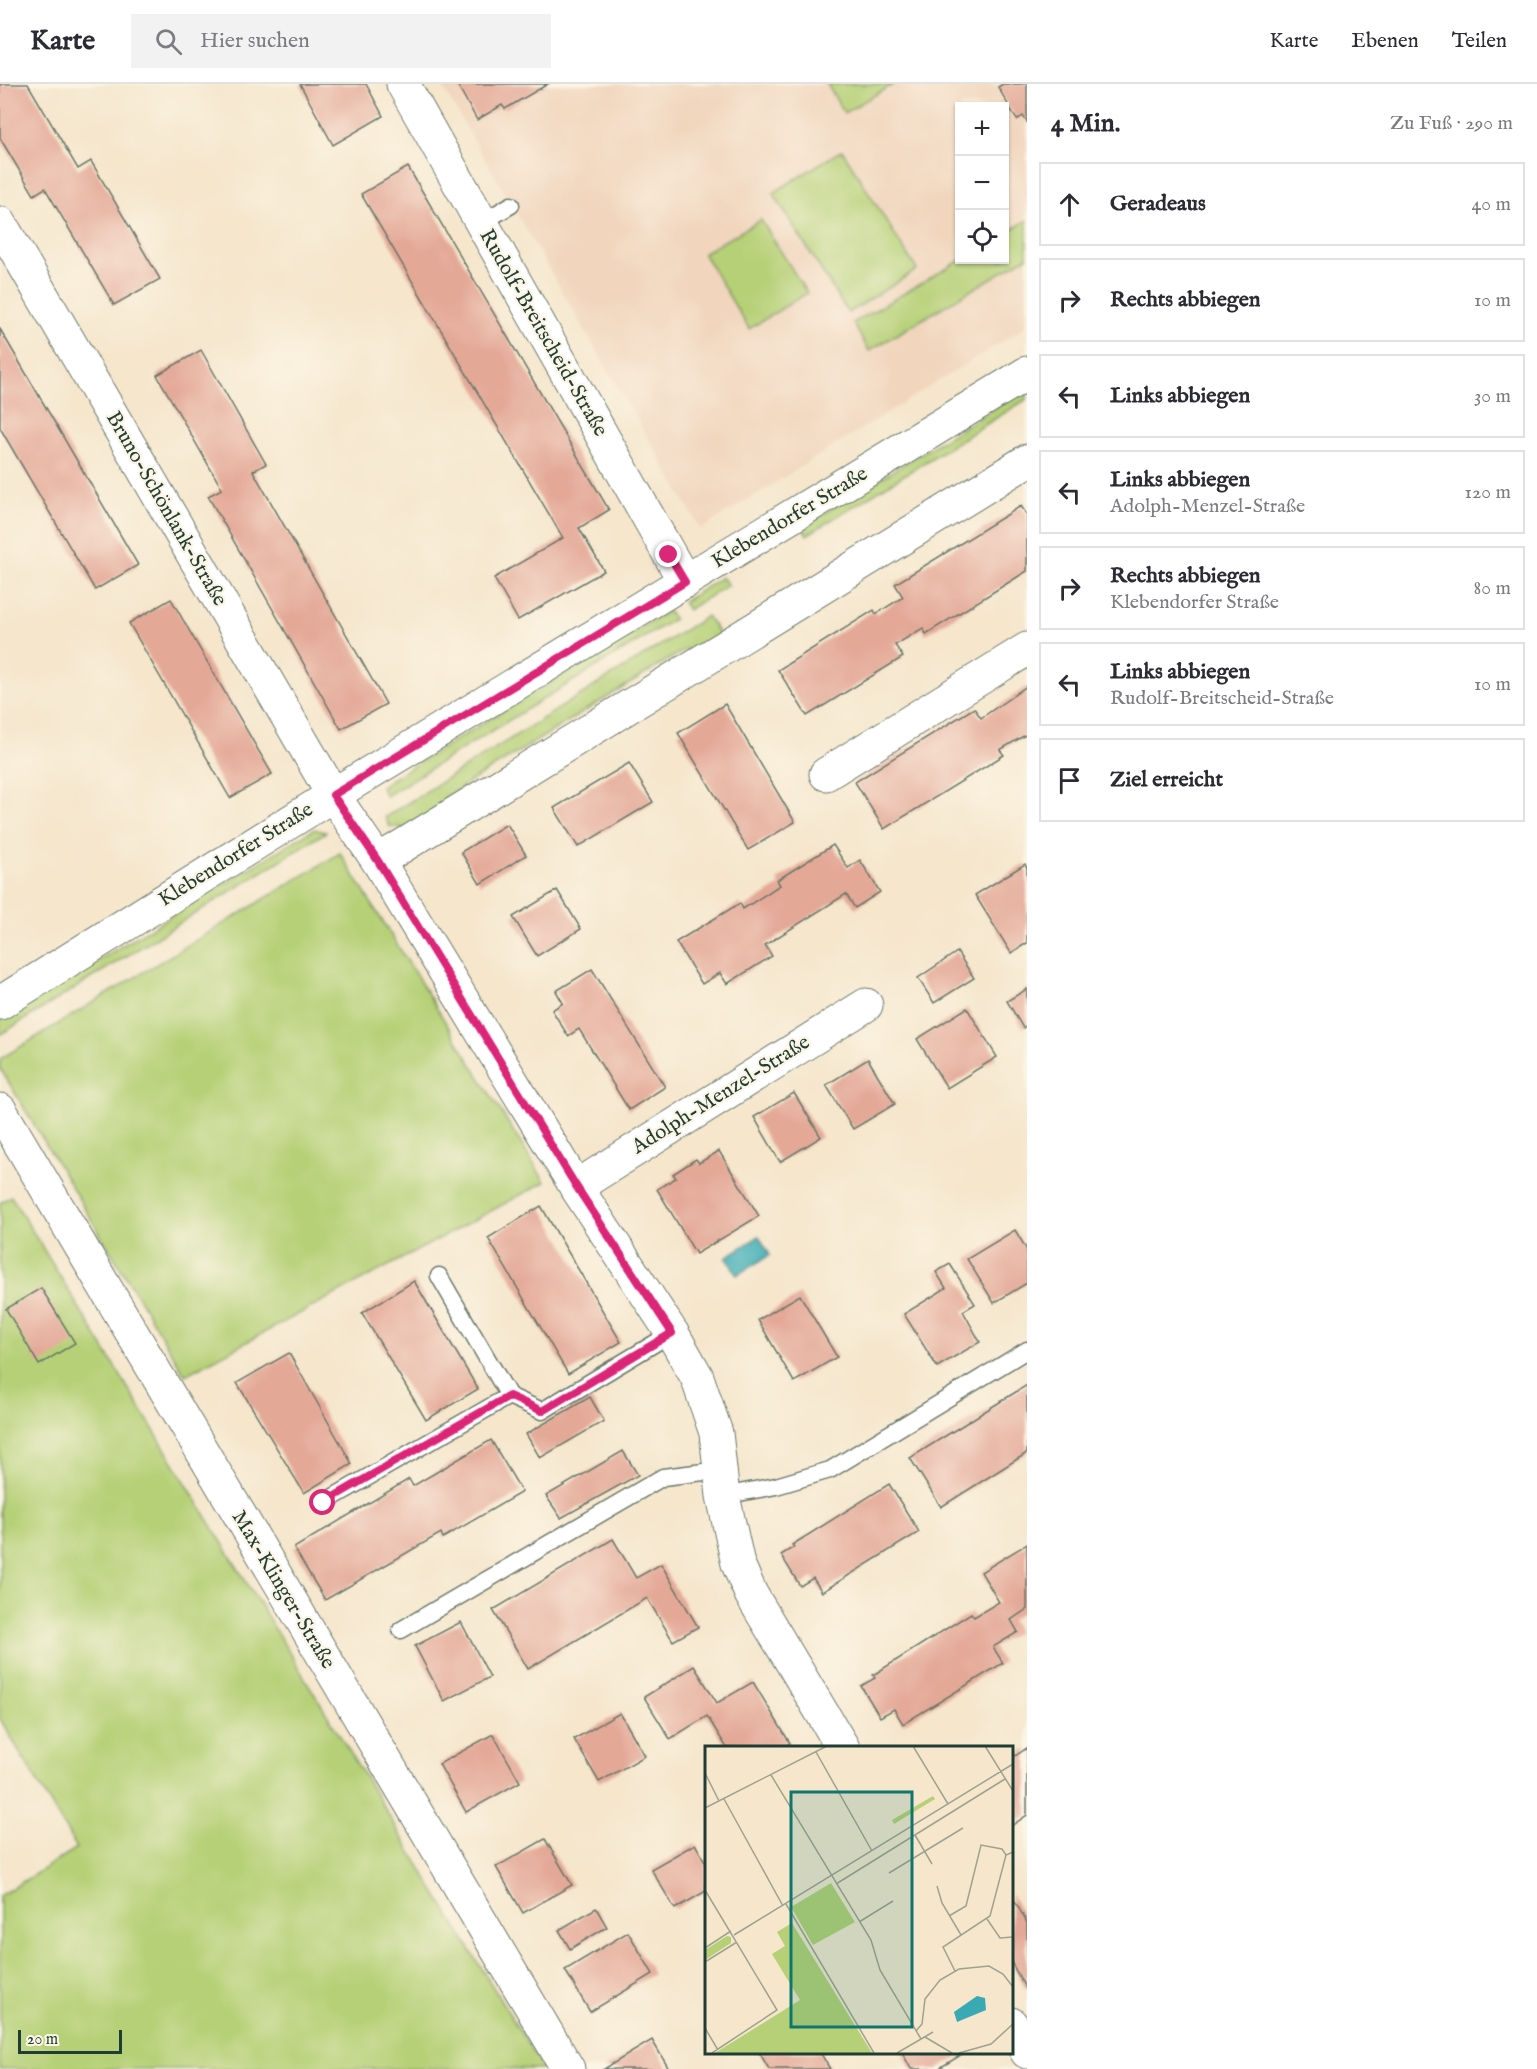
<!DOCTYPE html>
<html lang="de">
<head>
<meta charset="utf-8">
<style>
	body { margin:0; font-family:"IM FELL English",serif; background:#f2f2f3; color:#2b2b33 }
	.controls { position:absolute; right:18px; top:18px; display:grid; overflow:hidden; border-radius:0px; box-shadow:0 2px 4px #0004 }
	.controls button { width:54px; height:54px; display:grid; place-items:center; padding:0; border:0; border-bottom:2px solid #e1e1e2; background:#fff; color:#2b2b33; font:30px sans-serif }
	.scale { position:absolute; left:18px; bottom:15px; width:104px; box-sizing:border-box; padding-left:6px; border:3px solid #1f3d34; border-top:0; font-size:16px; line-height:21px; white-space:nowrap; color:#1f3d34; -webkit-text-stroke:4px #fcf5e5; paint-order:stroke }
	.stop { position:absolute; width:18px; height:18px; margin:-14px; border:4px solid #db2777; border-radius:50%; background:#fff }
	.stop.end { background:#db2777; border-color:#fff; box-shadow:0 2px 6px #0008 }
	.list { margin:0; padding:0; list-style:none }
	h2 { display:flex; justify-content:space-between; align-items:center; height:78px; margin:0; padding:0 24px; font-size:26px }
	h2 small { font-size:20px; font-weight:400; color:#7c7c81 }
	.list li { display:grid; grid-template-columns:39px 1fr auto; gap:18px; align-items:center; box-sizing:border-box; height:84px; margin:0 12px 12px; padding:0 12px; border:2px solid #e1e1e2; border-radius:0px }
	.list b { display:block; font-size:22px; white-space:nowrap }
	.list p { margin:0; font-size:20px; white-space:nowrap; color:#7c7c81 }
	.list em { font-size:20px; font-style:normal; color:#7c7c81 }
	.icon { flex:none; width:33px; height:33px; fill:none; stroke:currentColor; stroke-width:2; stroke-linecap:round; stroke-linejoin:round }
	.map { position:relative; flex:none; width:1027px; height:1985px; overflow:hidden }
	header { display:flex; align-items:center; gap:36px; box-sizing:border-box; height:84px; padding:0 30px; background:#fff; border-bottom:2px solid #e1e1e2 }
	header strong { font-size:28px }
	nav { display:flex; gap:33px; margin-inline-start:auto; font-size:21px }
	.search { width:420px; height:54px; background:#f2f2f3; display:flex; align-items:center; gap:15px; box-sizing:border-box; padding:0 21px; border-radius:0px; color:#7c7c81; font-size:22px }
	main { display:flex }
	aside { flex:1; background:#fff }
	.map>svg:first-child { display:block }
	.built { fill:#f1d5bd; fill-rule:evenodd }
	.green { fill:#b5d076; stroke:#6a8655; stroke-width:1.5 }
	.water { fill:#39aab4; stroke:#2c7474; stroke-width:1.5 }
	.building { fill:#e4a897 }
	.lines { fill:none; stroke-linecap:round; stroke-linejoin:round }
	.lane-casing { stroke:#6a7869; stroke-width:19 }
	.street-casing { stroke:#6a7869; stroke-width:35 }
	.lane { stroke:#fff; stroke-width:16 }
	.street { stroke:#fff; stroke-width:33 }
	.route { stroke:#db2777; stroke-width:8 }
	.labels { text-anchor:middle; dominant-baseline:central; stroke-width:4.5; stroke-linejoin:round; paint-order:stroke }
	.street-label { font-size:21px; fill:#1f3d34; stroke:#fcf5e5 }
	.inset-road { fill:none; stroke:#9fa28f; stroke-width:1.5 }
	.view { fill:#0f766e; fill-opacity:0.15; stroke:#0f766e; stroke-width:3 }
	.inset-edge { fill:none; stroke:#1f3d34; stroke-width:3 }
</style>
</head>
<body>
<header>
<strong>Karte</strong>
<div class="search"><svg class="icon" aria-label="search" viewBox="0 0 24 24"><circle cx="10" cy="10" r="6"/><path d="M15 15l6 6"/></svg>Hier suchen</div>
<nav><a>Karte</a><a>Ebenen</a><a>Teilen</a></nav>
</header>
<main>
<div class="map">
<svg width="1027" height="1985" viewBox="0 0 1027 1985">
	<rect width="100%" height="100%" fill="#fcf5e5"/>
	<filter id="ink" filterUnits="userSpaceOnUse"><feTurbulence type="fractalNoise" baseFrequency=".0167" numOctaves="2"/><feDisplacementMap in="SourceGraphic" scale="12" xChannelSelector="R" yChannelSelector="G"/><feConvolveMatrix kernelMatrix="1 2 1 2 8 2 1 2 1" color-interpolation-filters="sRGB"/></filter>
	<filter id="wash" filterUnits="userSpaceOnUse"><feTurbulence type="fractalNoise" baseFrequency=".008" numOctaves="4" result="noise"/><feDisplacementMap in="SourceGraphic" scale="24" xChannelSelector="R" yChannelSelector="G"/><feGaussianBlur stdDeviation="1.35" result="paint"/><feColorMatrix in="noise" values="0 0 0 0 0 0 0 0 0 0 0 0 0 0 0 0 0 1.4 0 .05"/><feComposite in="paint" operator="in"/></filter>
	<g filter="url(#wash)">
		<rect width="100%" height="100%" fill="#f5e6cc"/>
		<!-- built -->
		<path class="built" d="M441,0H1027V242L701,445ZM960,22H1005V176H960Z"/>
		<!-- green -->
		<g class="green">
			<path d="M827,0H894L844,29Z"/>
			<path d="M842,66L917,186L848,229L773,109Z"/>
			<path d="M761,136L807,209L749,245L703,169Z"/>
			<path d="M1027,136V173L869,267L853,239L961,176H1005V150Z"/>
			<path d="M1027,304V315L807,451L802,443Z"/>
			<path d="M722,493L728,501L688,526L683,518Z"/>
			<path d="M668,527L674,535L386,712L381,704L388,697Z"/>
			<path d="M707,532L722,554L696,571L686,565L445,713L443,726L411,745L389,742L385,733Z"/>
			<path d="M314,745L326,748L0,951V936Z"/>
			<path d="M340,769L545,1098L185,1291L0,984V975Z"/>
			<path d="M11,1112L543,1985H0V1812L77,1764L0,1635V1119Z"/>
		</g>
		<!-- water -->
		<path class="water" d="M759,1152L770,1171L737,1191L726,1173Z"/>
		<g id="blocks">
			<!-- building -->
			<g class="building">
				<path d="M0,0H28L78,85L91,77L160,195L114,221L45,104L34,111L0,54Z"/>
				<path d="M300,0H366L383,32L333,61Z"/>
				<path d="M457,0H548L505,25L502,21L477,36Z"/>
				<path d="M1003,0H1027V38L1023,32L1017,36L998,3Z"/>
				<path d="M408,83L609,426L579,444L604,487L518,536L494,494L563,454L361,110Z"/>
				<path d="M0,245L138,481L95,506L0,344Z"/>
				<path d="M201,266L266,380L253,387L386,620L341,645L208,412L222,405L157,291Z"/>
				<path d="M1021,422L1027,431V487L926,550L923,544L895,561L903,573L807,632L778,586L874,526L876,530L903,513L895,500Z"/>
				<path d="M171,515L272,690L230,714L129,539Z"/>
				<path d="M1027,602V650L1000,666L1004,671L884,745L855,698L974,624L981,634Z"/>
				<path d="M725,620L795,738L748,766L678,649Z"/>
				<path d="M629,679L653,718L578,763L554,724Z"/>
				<path d="M507,740L526,771L480,800L461,768Z"/>
				<path d="M833,761L848,784L860,776L880,808L855,824L846,810L765,861L772,872L727,900L720,889L702,900L676,858L740,819L743,825L780,801L777,796Z"/>
				<path d="M1025,780L1027,784V859L1011,869L975,811Z"/>
				<path d="M557,806L581,845L537,872L513,833Z"/>
				<path d="M957,868L974,894L934,919L918,894Z"/>
				<path d="M592,885L665,1003L629,1026L579,945L568,952L552,926L563,919L556,907Z"/>
				<path d="M1027,905V941L1023,944L1007,917Z"/>
				<path d="M967,924L997,973L947,1004L917,955Z"/>
				<path d="M868,975L895,1020L853,1045L826,1001Z"/>
				<path d="M794,1009L821,1053L780,1078L754,1033Z"/>
				<path d="M719,1067L759,1132L696,1170L657,1105L676,1094L673,1090L696,1075L699,1079Z"/>
				<path d="M541,1122L621,1258L568,1290L488,1154Z"/>
				<path d="M1015,1146L1027,1166V1199L994,1219L967,1175Z"/>
				<path d="M950,1180L975,1220L963,1227L980,1258L937,1283L904,1230L946,1204L936,1188Z"/>
				<path d="M414,1197L478,1305L426,1336L362,1229Z"/>
				<path d="M41,1204L75,1259L39,1281L6,1225Z"/>
				<path d="M800,1211L837,1273L794,1298L758,1236Z"/>
				<path d="M289,1269L352,1380L304,1409L237,1299Z"/>
				<path d="M1027,1301V1369L941,1423L910,1374Z"/>
				<path d="M590,1313L604,1337L540,1374L526,1350Z"/>
				<path d="M491,1356L522,1408L443,1454L441,1449L325,1516L294,1464L409,1395L413,1402Z"/>
				<path d="M623,1367L638,1391L561,1434L546,1412Z"/>
				<path d="M889,1400L919,1448L822,1508L813,1494L800,1502L781,1471L794,1463L792,1461Z"/>
				<path d="M613,1455L636,1494L661,1480L698,1543L673,1557L647,1514L528,1585L493,1526Z"/>
				<path d="M1027,1460V1525L1011,1536L1018,1548L993,1563L1003,1579L903,1640L894,1625L880,1633L861,1602L875,1594L873,1591L971,1529L974,1533L999,1518L981,1488Z"/>
				<path d="M461,1538L490,1593L444,1617L415,1562Z"/>
				<path d="M694,1582L717,1619L753,1598L790,1659L783,1664H727L707,1632L670,1655L644,1613Z"/>
				<path d="M620,1629L645,1672L599,1698L574,1655Z"/>
				<path d="M493,1650L520,1698L466,1728L439,1680Z"/>
				<path d="M1027,1664V1731L1011,1742V1675Z"/>
				<path d="M545,1755L572,1801L523,1829L496,1783Z"/>
				<path d="M695,1760L706,1779V1807L675,1825L651,1785Z"/>
				<path d="M1011,1810L1027,1839V1907L1011,1878Z"/>
				<path d="M596,1824L607,1843L570,1865L559,1846Z"/>
				<path d="M628,1848L653,1890L590,1928L565,1886Z"/>
				<path d="M652,1956L669,1985H604Z"/>
				<path d="M759,1968H820L830,1985H769Z"/>
				<path d="M902,1968H966L938,1985H911Z"/>
			</g>
		</g>
	</g>
	<g filter="url(#ink)">
		<use href="#blocks" fill-opacity="0" stroke="#6a7869" stroke-width="1.5"/>
		<g class="lines">
			<defs>
				<g id="lane">
					<path d="M481,139L511,121"/>
					<path d="M439,1192L509,1312L542,1327L672,1249"/>
					<path d="M723,1412L776,1402L830,1386L1027,1266"/>
					<path d="M323,1419L509,1312"/>
					<path d="M401,1546L663,1393L720,1386"/>
				</g>
				<g id="street">
					<path d="M403,0L685,498"/>
					<path d="M0,139L333,711L378,777L576,1103L672,1249L697,1293L716,1349L723,1412L738,1480L751,1510L843,1664"/>
					<path d="M826,690L1027,565"/>
					<path d="M378,777L1027,377"/>
					<path d="M0,919L333,711L1027,289"/>
					<path d="M0,1026L568,1985"/>
					<path d="M576,1103L866,921"/>
					<path d="M1011,1940L1027,1968"/>
				</g>
			</defs>
			<!-- lane casing -->
			<use href="#lane" class="lane-casing"/>
			<!-- street casing -->
			<use href="#street" class="street-casing"/>
			<!-- lane -->
			<use href="#lane" class="lane"/>
			<!-- street -->
			<use href="#street" class="street"/>
		</g>
	</g>
	<g class="lines" filter="url(#ink)">
		<!-- route -->
		<path class="route" d="M323,1419L509,1312L542,1327L672,1249L576,1102L378,777L333,711L685,498L669,471"/>
	</g>
	<g class="labels">
		<!-- street labels -->
		<g class="street-label">
			<text transform="translate(543 249) rotate(60)">Rudolf-Breitscheid-Straße</text>
			<text transform="translate(166 425) rotate(60)">Bruno-Schönlank-Straße</text>
			<text transform="translate(790 434) rotate(-31)">Klebendorfer Straße</text>
			<text transform="translate(236 771) rotate(-32)">Klebendorfer Straße</text>
			<text transform="translate(721 1011) rotate(-32)">Adolph-Menzel-Straße</text>
			<text transform="translate(283 1506) rotate(59)">Max-Klinger-Straße</text>
		</g>
	</g>
	<!-- overview -->
	<g transform="translate(705 1662)">
		<rect width="308" height="308" fill="#f5e6cc"/>
		<path d="M228,50L230,53L189,78L187,74ZM126,137L150,176L108,199L86,161ZM87,177L167,307H10L95,254L67,208L80,200L72,186ZM22,190L26,191V197L0,214V204Z" fill="#b5d076"/>
		<path d="M272,250L280,252L281,264L252,276L249,266Z" fill="#39aab4"/>
		<path class="inset-road" d="M208,0L243,58M280,0L308,45M111,6L167,105M0,27L14,55M66,29L166,194L175,224L216,293M19,53L78,160M0,62L122,0M210,89L227,118M184,127L258,82M131,138L300,33M232,140L237,157L256,189M0,144L72,264L7,307M81,158L169,307M244,170L261,160L276,99L297,103L301,109M282,173L295,192L308,191M154,176L188,155M29,189L308,18M0,202L26,185M0,216L32,196M250,225L238,201L285,170L301,109L308,106M0,282L13,304M211,285L217,278L220,253L235,234L254,223L284,220L298,228L308,241M220,291L247,307M192,307L228,286M254,307L286,298L308,278"/>
		<path class="view" d="M86,46H207V281H86Z"/>
		<rect width="308" height="308" class="inset-edge"/>
	</g>
</svg>
<div class="controls">
<button>+</button>
<button>−</button>
<button><svg class="icon" aria-label="locate" viewBox="0 0 24 24"><circle cx="12" cy="12" r="6"/><path d="M12 2v4M12 18v4M2 12h4M18 12h4"/></svg></button>
</div>
<div class="scale">20 m</div>
<div class="stop" style="left:323px;top:1419px"></div>
<div class="stop end" style="left:669px;top:471px"></div>
</div>
<aside>
<h2>4 Min.<small>Zu Fuß · 290 m</small></h2>
<ul class="list">
<li><svg class="icon" aria-label="ahead" viewBox="0 0 24 24"><path d="M12 20V5M6 11l6-6 6 6"/></svg><div><b>Geradeaus</b></div><em>40 m</em></li>
<li><svg class="icon" aria-label="right" viewBox="0 0 24 24"><path d="M7 20v-9h11M14 6l5 5-5 5"/></svg><div><b>Rechts abbiegen</b></div><em>10 m</em></li>
<li><svg class="icon" aria-label="left" viewBox="0 0 24 24"><path d="M17 20v-9H6M10 6l-5 5 5 5"/></svg><div><b>Links abbiegen</b></div><em>30 m</em></li>
<li><svg class="icon" aria-label="left" viewBox="0 0 24 24"><path d="M17 20v-9H6M10 6l-5 5 5 5"/></svg><div><b>Links abbiegen</b><p>Adolph-Menzel-Straße</p></div><em>120 m</em></li>
<li><svg class="icon" aria-label="right" viewBox="0 0 24 24"><path d="M7 20v-9h11M14 6l5 5-5 5"/></svg><div><b>Rechts abbiegen</b><p>Klebendorfer Straße</p></div><em>80 m</em></li>
<li><svg class="icon" aria-label="left" viewBox="0 0 24 24"><path d="M17 20v-9H6M10 6l-5 5 5 5"/></svg><div><b>Links abbiegen</b><p>Rudolf-Breitscheid-Straße</p></div><em>10 m</em></li>
<li><svg class="icon" aria-label="arrive" viewBox="0 0 24 24"><path d="M6 21V4h12l-3 4 3 4H6"/></svg><div><b>Ziel erreicht</b></div></li>
</ul>
</aside>
</main>
</body>
</html>
